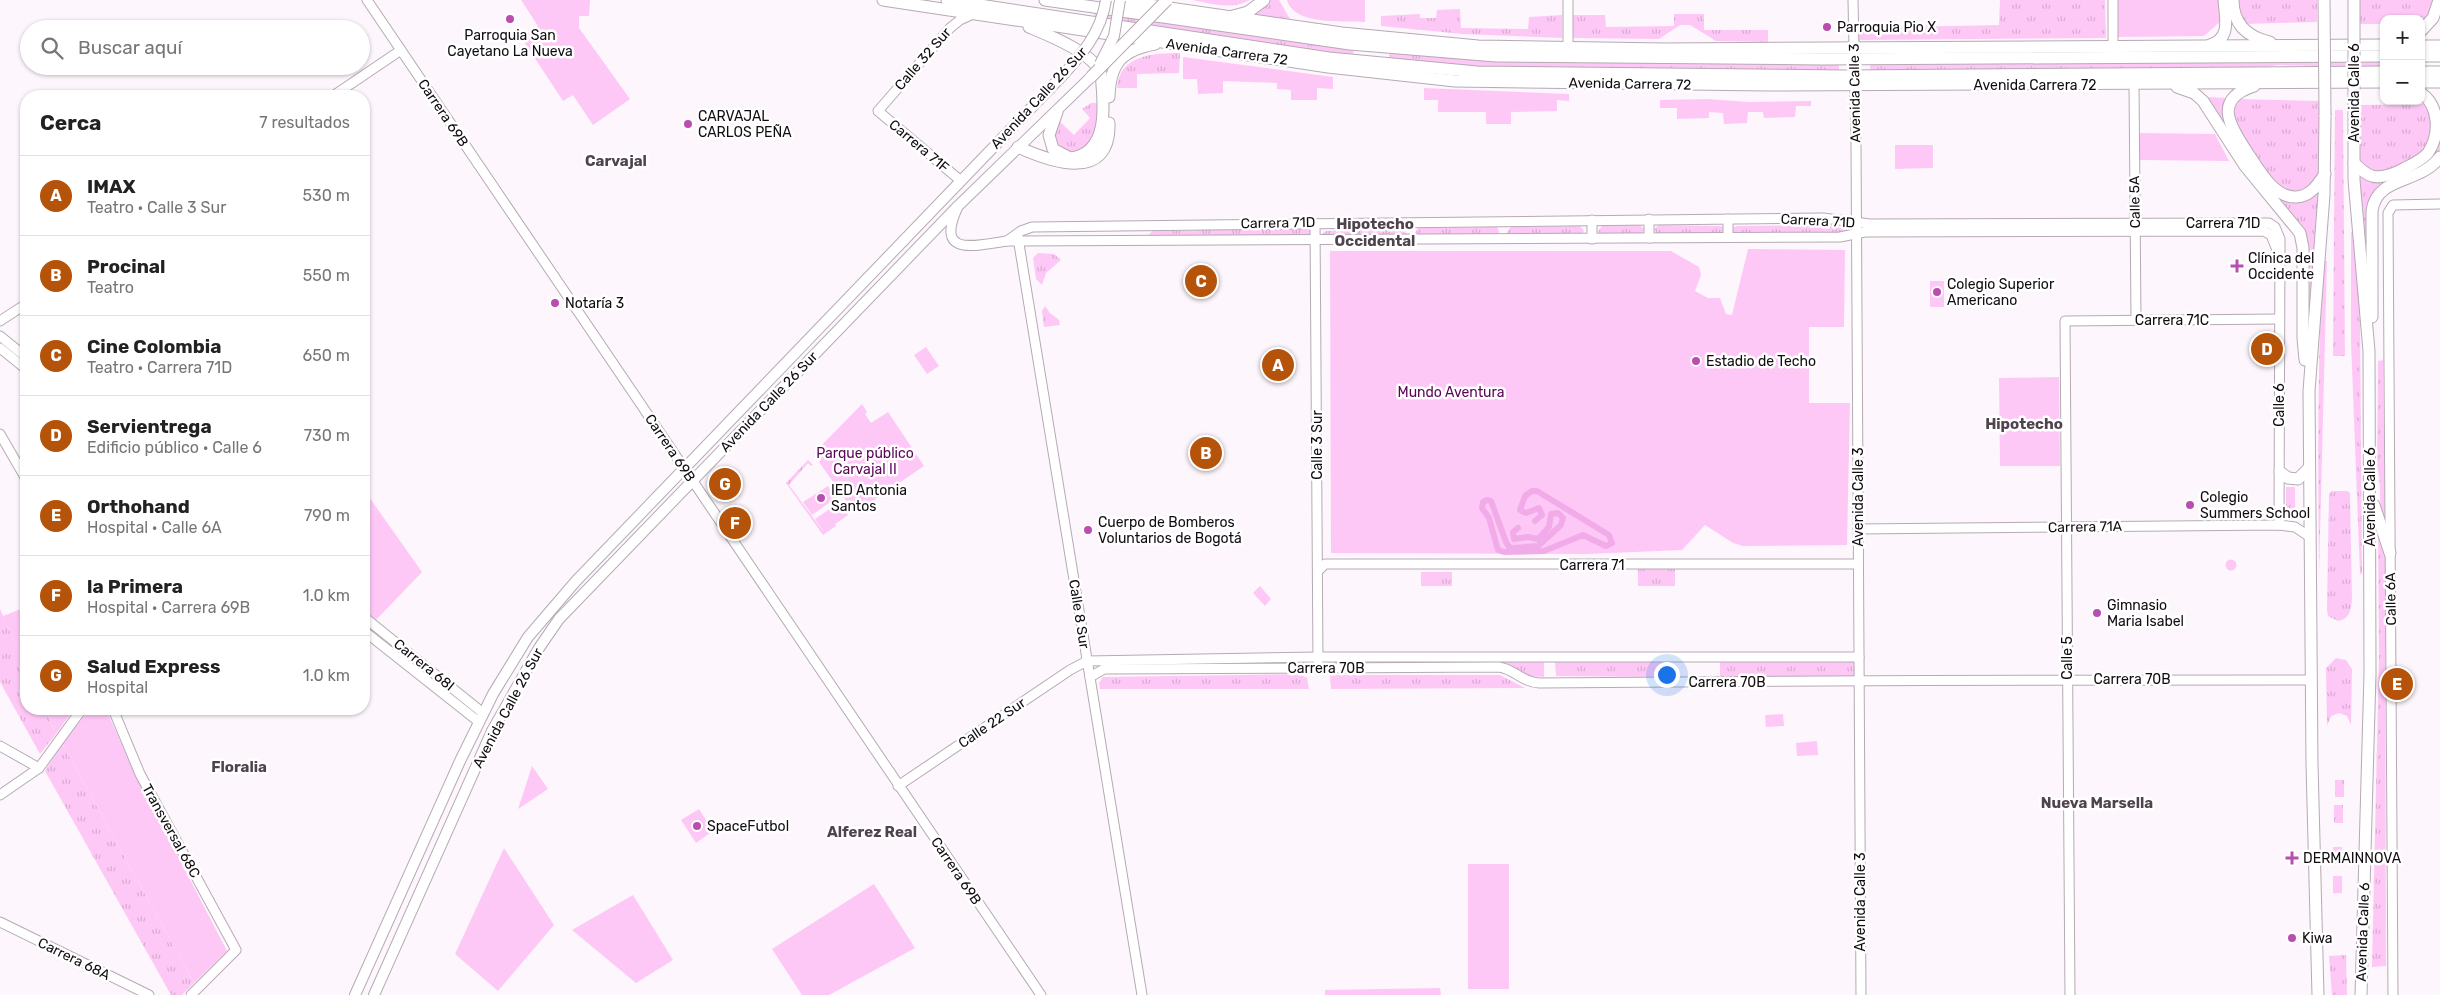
<!DOCTYPE html>
<html lang="es">
<head>
<meta charset="utf-8">
<style>
	body { margin:0; font-family:Rubik,sans-serif; background:#f2f2f2; color:#222 }
	.controls { position:absolute; right:15px; top:15px; display:grid; overflow:hidden; border-radius:10px; box-shadow:0 1px 4px #0004 }
	.controls button { width:45px; height:45px; display:grid; place-items:center; padding:0; border:0; border-bottom:1px solid #e0e0e0; background:#fff; color:#222; font:25px sans-serif }
	.you { position:absolute; left:1666px; top:674px; width:18px; height:18px; margin:-12px; border:4px solid #fff; border-radius:50%; background:#1a73e8; box-shadow:0 0 0 8px #1a73e833 }
	.badge { display:grid; place-items:center; width:32px; height:32px; border-radius:50%; background:#b45309; color:#fff; font-size:16px; font-weight:700 }
	.pin { position:absolute; translate:-50% -50%; border:2px solid #fff; box-shadow:0 1px 5px #0006 }
	.list { margin:0; padding:0; list-style:none }
	h2 { display:flex; justify-content:space-between; align-items:center; height:65px; margin:0; padding:0 20px; font-size:21px }
	h2 small { font-size:16px; font-weight:400; color:#767676 }
	.list li { display:grid; grid-template-columns:32px 1fr auto; gap:15px; align-items:center; box-sizing:border-box; height:80px; padding:0 20px; border-top:1px solid #e0e0e0 }
	.list b { display:block; font-size:19px; white-space:nowrap }
	.list p { margin:0; font-size:16px; white-space:nowrap; color:#767676 }
	.list em { font-size:16px; font-style:normal; color:#767676 }
	.icon { flex:none; width:28px; height:28px; fill:none; stroke:currentColor; stroke-width:2; stroke-linecap:round; stroke-linejoin:round }
	.map { position:relative; flex:none; width:2440px; height:995px; overflow:hidden }
	.search { position:absolute; background:#fff; box-shadow:0 1px 4px #0004; left:20px; top:20px; width:350px; height:55px; display:flex; align-items:center; gap:12px; box-sizing:border-box; padding:0 18px; border-radius:28px; color:#767676; font-size:19px }
	.panel { position:absolute; background:#fff; box-shadow:0 1px 4px #0004; left:20px; top:90px; width:350px; height:625px; border-radius:20px }
	.map>svg:first-child { display:block }
	.grass { fill:url(#grass-tufts) }
	.green { fill:#fec8f6 }
	.lines { fill:none; stroke-linecap:round; stroke-linejoin:round }
	.canal { stroke:#f2abe9; stroke-width:6 }
	.secondary-casing { stroke:#b6aab4; stroke-width:11 }
	.primary-casing { stroke:#b6aab4; stroke-width:12 }
	.highway-casing { stroke:#b6aab4; stroke-width:13 }
	.secondary { stroke:#fff; stroke-width:9 }
	.primary { stroke:#fff; stroke-width:10 }
	.highway { stroke:#fff; stroke-width:11 }
	.primary-bridge-casing { stroke:#b6aab4; stroke-width:12; stroke-linecap:butt }
	.highway-bridge-casing { stroke:#b6aab4; stroke-width:13; stroke-linecap:butt }
	.primary-bridge { stroke:#fff; stroke-width:10 }
	.highway-bridge { stroke:#fff; stroke-width:11 }
	.poi-dot { fill:#b94eb0; stroke:#fff; stroke-width:2 }
	.labels { text-anchor:middle; dominant-baseline:central; stroke-width:5; stroke-linejoin:round; paint-order:stroke }
	.poi-label { font-size:14px; fill:#110c10; stroke:#fff; text-anchor:start }
	.street-label { font-size:14px; fill:#110c10; stroke:#fff }
	.park-label { font-size:14px; fill:#5b0556; stroke:#fff }
	.neighbourhood-label { font-size:15px; font-weight:bold; fill:#4f444d; stroke:#fff }
</style>
</head>
<body>
<div class="map">
<svg width="2440" height="995" viewBox="0 0 2440 995">
	<defs>
		<pattern id="grass-tufts" width="24" height="20" patternUnits="userSpaceOnUse" patternTransform="scale(1.25)"><rect width="24" height="20" fill="#fec8f6"/><path d="M3 7l-1-3M5 7V3M7 7l1-3M15 17l-1-3M17 17v-4M19 17l1-3" fill="none" stroke="#d9abd2"/></pattern>
	</defs>
	<rect width="100%" height="100%" fill="#fdf6fc"/>
	<!-- grass -->
	<g class="grass">
		<path d="M1193,0H1250C1233,10 1212,4 1193,0Z"/>
		<path d="M1269,0H1279L1290,19L1254,15Z"/>
		<path d="M2000,0H2105L2106,38L1858,40V28L1999,25Z"/>
		<path d="M2237,0H2317V22L2244,24Z"/>
		<path d="M2360,0H2436L2431,16L2421,24V19H2384V24H2360Z"/>
		<path d="M1460,9L1461,28L1528,29L1529,17L1562,15V38L1463,34L1381,26V16L1420,14V18H1436L1437,10Z"/>
		<path d="M1095,10L1354,47L1353,57L1093,21Z"/>
		<path d="M1674,14H1704V30H1768V42L1716,41L1690,25H1680L1659,39L1573,38V15H1605L1606,27L1674,26Z"/>
		<path d="M1390,51L1543,61L1839,63V70L1788,72L1501,69L1389,61Z"/>
		<path d="M1180,53L1179,73L1137,74V88H1117C1119,55 1154,53 1180,53Z"/>
		<path d="M2384,61V68L2280,65L2249,69L1870,73V63Z"/>
		<path d="M2207,97L2228,98L2224,118L2225,127Z"/>
		<path d="M2238,99L2319,101V172L2316,179L2304,190C2300,191 2293,192 2289,191C2275,187 2235,131 2233,117C2232,110 2235,105 2238,99Z"/>
		<path d="M1091,103H1097L1098,106L1099,126L1088,149L1065,153L1053,140L1057,119L1074,135L1090,118L1082,109Z"/>
		<path d="M2427,104L2435,125L2428,146L2415,157L2382,172L2369,169L2360,160L2361,105Z"/>
		<path d="M2335,110H2343L2345,356H2333Z"/>
		<path d="M2440,139V151L2436,157L2375,192L2369,286L2358,171L2381,180Z"/>
		<path d="M2319,192L2309,315H2306L2301,226L2272,193Z"/>
		<path d="M1640,225L1645,230L1640,234H1600L1598,231L1602,226Z"/>
		<path d="M1659,225L1720,226L1723,227V233L1722,235L1657,234L1654,229Z"/>
		<path d="M1831,225L1847,230L1848,233L1732,234V228L1737,226Z"/>
		<path d="M1580,226L1584,231L1581,235H1508L1507,232L1511,227Z"/>
		<path d="M1308,227L1312,234L1310,236L1149,238L1148,236L1152,231H1194L1209,228Z"/>
		<path d="M1497,227L1499,231V235H1415V233L1418,228Z"/>
		<path d="M1382,229H1403L1407,234L1405,237L1321,235L1326,231Z"/>
		<path d="M2351,232H2354L2360,321L2362,574H2360L2351,342Z"/>
		<path d="M1038,253L1054,254L1061,260L1046,273L1042,285L1036,279L1033,258Z"/>
		<path d="M2323,261H2327L2319,573C2318,469 2317,365 2323,261Z"/>
		<path d="M1045,306L1050,313L1059,320L1060,325L1044,327L1042,311Z"/>
		<path d="M2383,360L2385,532C2377,511 2383,488 2377,467L2378,361Z"/>
		<path d="M808,460L813,465L811,466L808,463L789,485L823,531L835,524L836,526L823,535L786,483Z"/>
		<rect x="2286" y="487" width="9" height="31"/>
		<path d="M2332,491H2347L2350,493L2352,599C2351,609 2350,619 2338,621L2328,616L2327,610L2329,494Z"/>
		<path d="M2378,535L2385,550L2386,966L2372,967L2379,656Z"/>
		<circle cx="2231" cy="565" r="5.5"/>
		<rect x="1638" y="568" width="37" height="18"/>
		<rect x="1421" y="572" width="31" height="14"/>
		<path d="M0,609L26,667V709H45L56,734L40,754L0,682Z"/>
		<path d="M2336,658L2346,660L2352,669L2351,725L2347,716L2339,713L2331,716L2327,726L2326,668Z"/>
		<path d="M1496,661H1544V677L1523,676Z"/>
		<path d="M1670,661L1671,677L1556,676L1555,662Z"/>
		<path d="M1855,661V678H1720V662Z"/>
		<path d="M1299,674L1307,678L1309,689H1100L1099,683L1103,677Z"/>
		<path d="M1330,675H1500L1525,688L1331,689Z"/>
		<path d="M62,743L194,983L182,995H171L45,771Z"/>
		<rect x="2335" y="780" width="9" height="17"/>
		<rect x="2334" y="805" width="9" height="18"/>
		<rect x="2333" y="847" width="9" height="17"/>
		<rect x="2333" y="876" width="9" height="17"/>
		<path d="M2346,955L2347,995H2332L2329,956Z"/>
	</g>
	<!-- green -->
	<g class="green">
		<path d="M521,0H590L589,16H579V28L630,99L593,125L573,95L563,101L521,37L538,26Z"/>
		<path d="M1287,0H1365V22C1343,21 1293,25 1287,0Z"/>
		<path d="M2117,0H2220L2221,21L2204,36L2118,37Z"/>
		<path d="M1183,57L1333,77V89L1317,88V100H1291V90L1277,89V83L1223,81V93L1198,94L1197,79H1183Z"/>
		<path d="M1424,88L1569,94V101L1557,100V111L1511,112V124H1486V112H1438V100H1424Z"/>
		<path d="M1708,99L1749,102L1811,101V106H1796L1795,117L1764,118L1763,112H1748L1747,123L1724,124L1723,113L1709,112V118L1677,119V108H1660V100Z"/>
		<path d="M2140,133L2215,134L2229,161L2140,160Z"/>
		<path d="M1895,145H1933V168L1895,169Z"/>
		<path d="M1748,249L1845,250L1844,327H1809V403H1850L1847,545L1743,546L1733,543L1705,525L1682,550L1587,554L1331,553L1330,251H1671L1699,267L1701,275L1695,291L1708,298H1720L1726,314L1732,315Z"/>
		<rect x="1930" y="281" width="14" height="26"/>
		<path d="M926,347L939,366L927,374L914,355Z"/>
		<path d="M2059,377L2060,466H2000L1999,378Z"/>
		<path d="M862,404L867,412L865,414L871,423L888,412L924,466L855,513L819,462L821,459L814,453Z"/>
		<path d="M828,486L836,498L812,515L803,502Z"/>
		<path d="M364,490L422,572L375,621L364,611Z"/>
		<path d="M840,502L848,515L824,532L815,519Z"/>
		<path d="M1260,586L1271,599L1265,606L1253,593Z"/>
		<path d="M26,607V667L3,616Z"/>
		<path d="M45,709H74L56,734Z"/>
		<path d="M90,709H106L132,768L227,951L194,983L62,743Z"/>
		<path d="M1783,714L1784,726L1766,727L1765,715Z"/>
		<path d="M1817,741L1818,755L1797,756L1796,743Z"/>
		<path d="M532,766L548,789L518,809Z"/>
		<path d="M699,809L713,831L696,843L681,820Z"/>
		<path d="M504,848L554,925L498,991L455,954Z"/>
		<rect x="1468" y="864" width="41" height="125"/>
		<path d="M874,884L915,948L829,995H802L772,949Z"/>
		<path d="M633,895L673,960L636,983L572,930Z"/>
		<path d="M1440,988L1441,995H1325V990Z"/>
	</g>
	<g class="lines">
		<!-- canal -->
		<path class="canal" d="M1518,528L1513,532L1514,539L1528,537L1538,539L1549,527L1551,514L1558,513L1563,518L1561,525L1538,546L1513,548L1509,547L1506,542L1491,501L1487,500L1483,502L1482,508L1489,518L1498,550L1504,552L1544,551L1583,535L1606,546L1612,543L1609,535L1537,491H1532L1525,496L1520,510L1526,513L1539,508L1542,515L1535,521"/>
		<defs>
			<g id="secondary">
				<path d="M367,0L1041,995"/>
				<path d="M1568,0V48"/>
				<path d="M1853,0L1856,143L1861,995"/>
				<path d="M2113,0V48"/>
				<path d="M2134,84L2136,320"/>
				<path d="M333,96L401,50"/>
				<path d="M961,181L878,111L950,28L960,20L973,14"/>
				<path d="M957,209C935,258 977,245 1007,241L1840,237L1865,232L2264,231L2271,235L2277,250"/>
				<path d="M1728,219V237"/>
				<path d="M1592,220V239"/>
				<path d="M1315,223L1318,663"/>
				<path d="M1018,238L1142,995"/>
				<path d="M1649,238V219"/>
				<path d="M1007,241L1021,231L1032,227L1823,218L1870,224L2269,223L2275,227L2280,239L2279,525"/>
				<path d="M0,321L26,304"/>
				<path d="M0,336L26,357"/>
				<path d="M0,348L26,369"/>
				<path d="M0,434L26,479"/>
				<path d="M1858,529L2279,525L2295,527L2310,537"/>
				<path d="M1318,571L1325,564H1858"/>
				<path d="M364,617L483,713"/>
				<path d="M364,631L479,722"/>
				<path d="M1090,677L1104,669L1499,667C1514,669 1522,682 1539,683C1796,681 2054,679 2311,680"/>
				<path d="M113,709L140,774L236,950L191,995"/>
				<path d="M0,746L39,768"/>
				<path d="M898,786L1070,670L1087,661L1318,657H1859"/>
				<path d="M0,795L39,768L82,709"/>
				<path d="M0,922L149,995"/>
				<path d="M2070,995L2065,321L2279,319"/>
				<path d="M2393,995L2388,213L2393,205L2440,204"/>
			</g>
			<g id="primary">
				<path d="M355,995L460,761L493,694L528,637L576,581L1059,79"/>
				<path d="M374,995L492,731L539,648L559,619L958,206L1091,77"/>
			</g>
			<g id="highway">
				<path d="M883,0L1328,67L1455,81L1769,85L2384,82"/>
				<path d="M947,0L1329,58L1477,72L1845,76L2384,72"/>
				<path d="M1045,0L1350,44L1496,56L1821,59L2384,56"/>
				<path d="M1115,0L1342,33L1478,46L1664,49L2384,45"/>
				<path d="M2233,0C2233,24 2247,37 2270,42"/>
				<path d="M1233,16L1248,12L1264,0"/>
				<path d="M1029,27C1048,35 1094,53 1101,74C1104,103 1110,154 1070,158L1053,149L1049,135L1057,112"/>
				<path d="M2421,31L2433,18L2439,0"/>
				<path d="M2210,45C2232,38 2225,17 2224,0"/>
				<path d="M2421,46H2440"/>
				<path d="M2421,56H2440"/>
				<path d="M2421,72H2440"/>
				<path d="M2421,82H2440"/>
				<path d="M2254,86C2213,99 2229,125 2247,152C2258,168 2273,198 2296,197C2310,197 2318,184 2325,174"/>
				<path d="M2177,87L2194,93L2203,101L2245,166L2300,233L2303,248V338L2305,360"/>
				<path d="M1109,97C1110,64 1121,50 1155,44"/>
				<path d="M2354,115V180L2369,351L2370,674L2361,995"/>
				<path d="M1018,147C1051,162 1111,183 1109,123"/>
				<path d="M2354,163C2359,168 2365,174 2372,176C2383,179 2396,173 2405,168C2413,164 2422,160 2428,153C2440,135 2440,106 2421,93"/>
				<path d="M2372,317V211C2377,175 2419,185 2440,157"/>
				<path d="M2280,472L2288,478L2298,479L2309,468"/>
				<path d="M2374,505L2390,553"/>
				<path d="M2318,995L2312,764L2309,391L2324,195L2325,115"/>
			</g>
		</defs>
		<!-- secondary casing -->
		<use href="#secondary" class="secondary-casing"/>
		<!-- primary casing -->
		<use href="#primary" class="primary-casing"/>
		<!-- highway casing -->
		<use href="#highway" class="highway-casing"/>
		<!-- secondary -->
		<use href="#secondary" class="secondary"/>
		<!-- primary -->
		<use href="#primary" class="primary"/>
		<!-- highway -->
		<use href="#highway" class="highway"/>
		<defs>
			<g id="primary-bridge">
				<path d="M1100,64L1114,36L1120,0"/>
				<path d="M1059,79C1081,56 1101,33 1106,0"/>
			</g>
			<g id="highway-bridge">
				<path d="M2324,0L2325,115"/>
				<path d="M2354,0V115"/>
				<path d="M1091,77L1167,0"/>
			</g>
		</defs>
		<!-- primary-bridge casing -->
		<use href="#primary-bridge" class="primary-bridge-casing"/>
		<!-- highway-bridge casing -->
		<use href="#highway-bridge" class="highway-bridge-casing"/>
		<!-- primary-bridge -->
		<use href="#primary-bridge" class="primary-bridge"/>
		<!-- highway-bridge -->
		<use href="#highway-bridge" class="highway-bridge"/>
	</g>
	<!-- markers -->
	<g class="poi-dot">
		<circle cx="510" cy="19" r="5"/>
		<circle cx="1827" cy="27" r="5"/>
		<circle cx="688" cy="124" r="5"/>
		<path d="M2234.5 258.5h5v5h5v5h-5v5h-5v-5h-5v-5h5z"/>
		<circle cx="1937" cy="292" r="5"/>
		<circle cx="555" cy="303" r="5"/>
		<circle cx="1696" cy="361" r="5"/>
		<circle cx="821" cy="498" r="5"/>
		<circle cx="2190" cy="505" r="5"/>
		<circle cx="1088" cy="530" r="5"/>
		<circle cx="2097" cy="613" r="5"/>
		<circle cx="697" cy="826" r="5"/>
		<path d="M2289.5 850.5h5v5h5v5h-5v5h-5v-5h-5v-5h5z"/>
		<circle cx="2292" cy="938" r="5"/>
	</g>
	<g class="labels">
		<!-- poi labels -->
		<g class="poi-label">
			<text x="1837" y="27">Parroquia Pio X</text>
			<text x="510" y="35" text-anchor="middle">Parroquia San<tspan x="510" dy="16">Cayetano La Nueva</tspan></text>
			<text x="698" y="116">CARVAJAL<tspan x="698" dy="16">CARLOS PEÑA</tspan></text>
			<text x="2248" y="258">Clínica del<tspan x="2248" dy="16">Occidente</tspan></text>
			<text x="1947" y="284">Colegio Superior<tspan x="1947" dy="16">Americano</tspan></text>
			<text x="565" y="303">Notaría 3</text>
			<text x="1706" y="361">Estadio de Techo</text>
			<text x="831" y="490">IED Antonia<tspan x="831" dy="16">Santos</tspan></text>
			<text x="2200" y="497">Colegio<tspan x="2200" dy="16">Summers School</tspan></text>
			<text x="1098" y="522">Cuerpo de Bomberos<tspan x="1098" dy="16">Voluntarios de Bogotá</tspan></text>
			<text x="2107" y="605">Gimnasio<tspan x="2107" dy="16">Maria Isabel</tspan></text>
			<text x="707" y="826">SpaceFutbol</text>
			<text x="2303" y="858">DERMAINNOVA</text>
			<text x="2302" y="938">Kiwa</text>
		</g>
		<!-- street labels -->
		<g class="street-label">
			<text transform="translate(1227 52) rotate(8)">Avenida Carrera 72</text>
			<text transform="translate(923 59) rotate(-49)">Calle 32 Sur</text>
			<text transform="translate(1630 84) rotate(1)">Avenida Carrera 72</text>
			<text x="2035" y="85">Avenida Carrera 72</text>
			<text transform="translate(1855 93) rotate(-91)">Avenida Calle 3</text>
			<text transform="translate(2354 93) rotate(-90)">Avenida Calle 6</text>
			<text transform="translate(1039 98) rotate(-47)">Avenida Calle 26 Sur</text>
			<text transform="translate(443 113) rotate(56)">Carrera 69B</text>
			<text transform="translate(919 146) rotate(40)">Carrera 71F</text>
			<text transform="translate(2135 202) rotate(-91)">Calle 5A</text>
			<text transform="translate(1818 221) rotate(3)">Carrera 71D</text>
			<text transform="translate(1278 223) rotate(-1)">Carrera 71D</text>
			<text x="2223" y="223">Carrera 71D</text>
			<text x="2172" y="320">Carrera 71C</text>
			<text transform="translate(769 402) rotate(-46)">Avenida Calle 26 Sur</text>
			<text transform="translate(2279 405) rotate(-90)">Calle 6</text>
			<text transform="translate(1317 445) rotate(-90)">Calle 3 Sur</text>
			<text transform="translate(670 448) rotate(56)">Carrera 69B</text>
			<text transform="translate(1858 497) rotate(-90)">Avenida Calle 3</text>
			<text transform="translate(2370 497) rotate(-90)">Avenida Calle 6</text>
			<text transform="translate(2085 527) rotate(-1)">Carrera 71A</text>
			<text x="1592" y="565">Carrera 71</text>
			<text transform="translate(2391 599) rotate(-91)">Calle 6A</text>
			<text transform="translate(1079 614) rotate(81)">Calle 8 Sur</text>
			<text transform="translate(2067 658) rotate(-90)">Calle 5</text>
			<text transform="translate(424 665) rotate(39)">Carrera 68I</text>
			<text x="1326" y="668">Carrera 70B</text>
			<text x="2132" y="679">Carrera 70B</text>
			<text x="1727" y="682">Carrera 70B</text>
			<text transform="translate(508 708) rotate(-62)">Avenida Calle 26 Sur</text>
			<text transform="translate(992 723) rotate(-34)">Calle 22 Sur</text>
			<text transform="translate(171 831) rotate(61)">Transversal 68C</text>
			<text transform="translate(956 871) rotate(56)">Carrera 69B</text>
			<text transform="translate(1860 902) rotate(-90)">Avenida Calle 3</text>
			<text transform="translate(2363 932) rotate(-88)">Avenida Calle 6</text>
			<text transform="translate(74 959) rotate(26)">Carrera 68A</text>
		</g>
		<!-- park labels -->
		<g class="park-label">
			<text x="1451" y="392">Mundo Aventura</text>
			<text x="865" y="453">Parque público<tspan x="865" dy="16">Carvajal II</tspan></text>
		</g>
		<!-- neighbourhood labels -->
		<g class="neighbourhood-label">
			<text x="616" y="161">Carvajal</text>
			<text x="1375" y="224">Hipotecho<tspan x="1375" dy="17">Occidental</tspan></text>
			<text x="2024" y="424">Hipotecho</text>
			<text x="239" y="767">Floralia</text>
			<text x="2097" y="803">Nueva Marsella</text>
			<text x="872" y="832">Alferez Real</text>
		</g>
	</g>
</svg>
<div class="controls">
<button>+</button>
<button>−</button>
</div>
<div class="you"></div>
<div class="pin badge" style="left:1278px;top:365px">A</div>
<div class="pin badge" style="left:1206px;top:453px">B</div>
<div class="pin badge" style="left:1201px;top:281px">C</div>
<div class="pin badge" style="left:2267px;top:349px">D</div>
<div class="pin badge" style="left:2397px;top:684px">E</div>
<div class="pin badge" style="left:735px;top:523px">F</div>
<div class="pin badge" style="left:725px;top:484px">G</div>
<div class="search"><svg class="icon" aria-label="search" viewBox="0 0 24 24"><circle cx="10" cy="10" r="6"/><path d="M15 15l6 6"/></svg>Buscar aquí</div>
<section class="panel">
<h2>Cerca<small>7 resultados</small></h2>
<ul class="list">
<li><span class="badge">A</span><div><b>IMAX</b><p>Teatro · Calle 3 Sur</p></div><em>530 m</em></li>
<li><span class="badge">B</span><div><b>Procinal</b><p>Teatro</p></div><em>550 m</em></li>
<li><span class="badge">C</span><div><b>Cine Colombia</b><p>Teatro · Carrera 71D</p></div><em>650 m</em></li>
<li><span class="badge">D</span><div><b>Servientrega</b><p>Edificio público · Calle 6</p></div><em>730 m</em></li>
<li><span class="badge">E</span><div><b>Orthohand</b><p>Hospital · Calle 6A</p></div><em>790 m</em></li>
<li><span class="badge">F</span><div><b>la Primera</b><p>Hospital · Carrera 69B</p></div><em>1.0 km</em></li>
<li><span class="badge">G</span><div><b>Salud Express</b><p>Hospital</p></div><em>1.0 km</em></li>
</ul>
</section>
</div>
</body>
</html>
